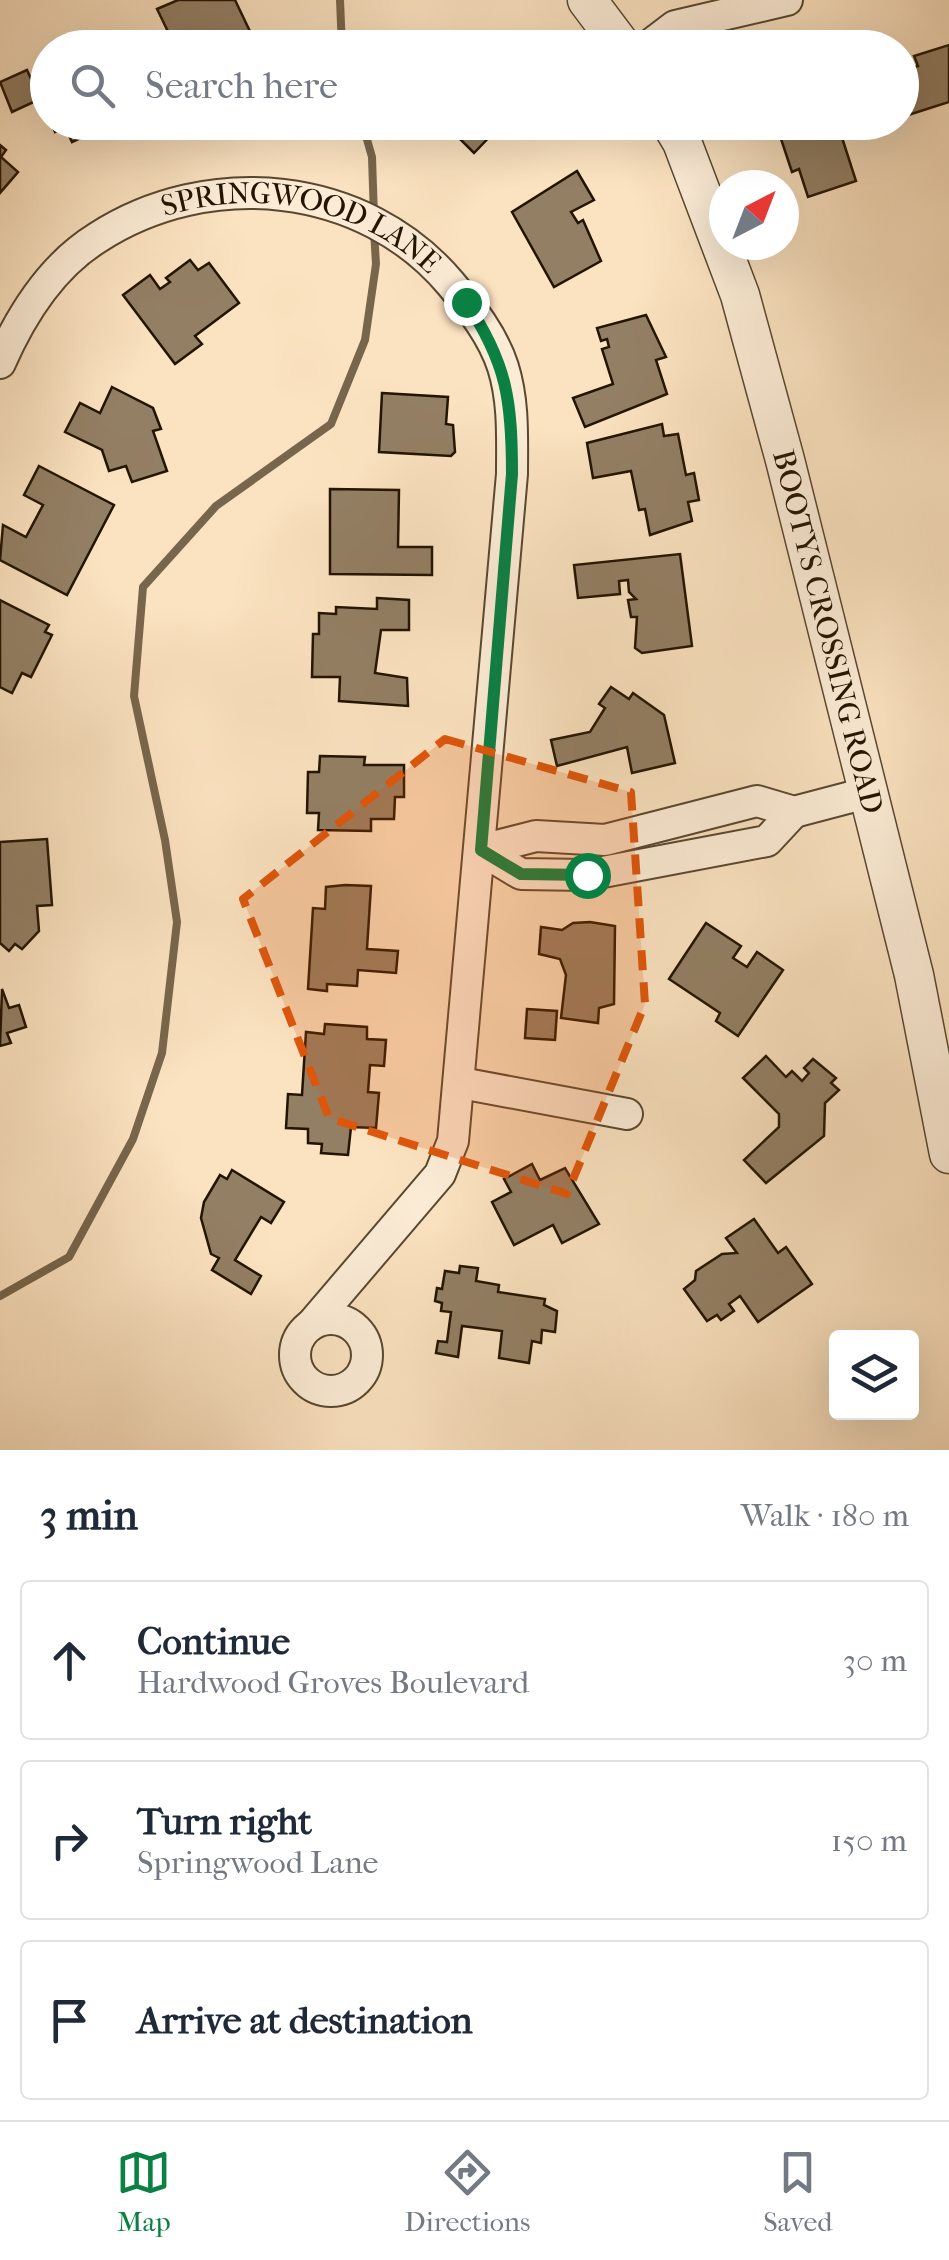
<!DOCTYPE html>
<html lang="en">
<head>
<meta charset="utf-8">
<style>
	body { margin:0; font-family:"IM FELL French Canon",serif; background:#f6f6f7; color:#1f2937 }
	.controls { position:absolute; right:30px; bottom:30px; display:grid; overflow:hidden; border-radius:10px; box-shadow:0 10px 40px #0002 }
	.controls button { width:90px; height:90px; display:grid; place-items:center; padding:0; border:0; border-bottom:2px solid #e0e1e3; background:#fff; color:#1f2937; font:50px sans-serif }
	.compass { position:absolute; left:709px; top:170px; width:90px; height:90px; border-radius:50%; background:#fff; box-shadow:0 10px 40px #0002; rotate:42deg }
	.stop { position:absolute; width:30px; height:30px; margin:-22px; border:8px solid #0b8043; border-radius:50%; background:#fff }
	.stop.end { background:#0b8043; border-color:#fff; box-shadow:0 2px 10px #0008 }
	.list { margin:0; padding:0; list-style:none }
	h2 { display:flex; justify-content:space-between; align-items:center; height:130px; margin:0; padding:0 40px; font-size:42px }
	h2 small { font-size:32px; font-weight:400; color:#747a83 }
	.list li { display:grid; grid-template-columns:65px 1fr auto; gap:30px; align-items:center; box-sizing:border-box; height:160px; margin:0 20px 20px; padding:0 20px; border:2px solid #e0e1e3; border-radius:10px }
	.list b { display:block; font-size:38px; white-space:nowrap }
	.list p { margin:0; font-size:32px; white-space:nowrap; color:#747a83 }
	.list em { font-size:32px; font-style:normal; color:#747a83 }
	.icon { flex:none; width:55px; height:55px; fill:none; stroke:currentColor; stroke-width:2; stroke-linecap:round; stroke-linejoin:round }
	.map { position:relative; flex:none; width:949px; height:1450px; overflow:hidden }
	.search { position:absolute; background:#fff; box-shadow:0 10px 40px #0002; left:30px; right:30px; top:30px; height:110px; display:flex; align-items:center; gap:25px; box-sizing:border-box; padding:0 35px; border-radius:55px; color:#747a83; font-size:38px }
	.sheet { height:670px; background:#fff }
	nav { display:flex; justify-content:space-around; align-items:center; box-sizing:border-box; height:140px; border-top:2px solid #e0e1e3; background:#fff; font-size:28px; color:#747a83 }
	nav a { display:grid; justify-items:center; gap:5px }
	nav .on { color:#0b8043 }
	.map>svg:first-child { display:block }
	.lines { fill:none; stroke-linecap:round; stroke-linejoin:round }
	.stream { stroke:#78664c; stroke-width:8 }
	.building { fill:#937f64; stroke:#221400; stroke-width:2.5 }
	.minor-casing { stroke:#584830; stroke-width:34 }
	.tertiary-casing { stroke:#584830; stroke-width:41 }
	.minor { stroke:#fcecd6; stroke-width:30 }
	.tertiary { stroke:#fcecd6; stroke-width:38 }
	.route { stroke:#0b8043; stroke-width:12 }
	.marked { fill:#de560b; fill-opacity:0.2; stroke:#de560b; stroke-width:8; stroke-dasharray:20 12; stroke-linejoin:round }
	.labels { text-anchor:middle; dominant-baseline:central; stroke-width:9; stroke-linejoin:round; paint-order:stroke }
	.street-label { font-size:30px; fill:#221400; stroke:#fcecd6 }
</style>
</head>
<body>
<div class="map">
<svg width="949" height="1450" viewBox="0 0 949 1450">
	<rect width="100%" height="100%" fill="#fbe2c0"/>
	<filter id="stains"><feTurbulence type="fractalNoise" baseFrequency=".002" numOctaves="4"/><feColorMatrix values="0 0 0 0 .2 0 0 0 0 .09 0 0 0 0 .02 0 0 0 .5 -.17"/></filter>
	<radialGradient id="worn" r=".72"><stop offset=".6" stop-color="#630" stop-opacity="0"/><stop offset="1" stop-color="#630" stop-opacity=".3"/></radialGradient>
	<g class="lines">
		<!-- stream -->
		<g class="stream">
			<path d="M340,0L342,48"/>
			<path d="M362,122L372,157L374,217"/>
			<path d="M0,1296L69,1257L133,1139L162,1053L177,922L165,840L134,696L143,587L216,506L331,424L365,340L376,264L374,231"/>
		</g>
	</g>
	<!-- building -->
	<g class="building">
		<path d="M178,0H235L258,48H176L157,9Z"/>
		<path d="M949,45V102L902,117V52L910,69L918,66L914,56Z"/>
		<path d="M27,70L37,92L48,87V114L40,99L12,112L0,82Z"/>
		<path d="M51,122H115L72,142L65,127L55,132Z"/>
		<path d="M459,122H523L508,138L498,128L474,153L454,133L462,126Z"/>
		<path d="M785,122H837L856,181L808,197L799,169L792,172L780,136L789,134Z"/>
		<path d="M0,145L6,150L1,157L18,172L0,193Z"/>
		<path d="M577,171L594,200L571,212L578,223L583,220L601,261L554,287L512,212Z"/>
		<path d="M190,260L198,270L209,263L239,303L195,336L202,344L175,364L123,295L150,275L160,289L170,282L166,278Z"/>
		<path d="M646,315L666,357L656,360L667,394L585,427L573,398L613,384L602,349L609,347L607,339L601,341L597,328Z"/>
		<path d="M112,387L153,408L161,429L153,431L167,471L132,482L126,466L109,471L102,450L65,432L80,403L100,413Z"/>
		<path d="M382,393L448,397L446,424L453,425L455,452L451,456L379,452Z"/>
		<path d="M662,424L664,436L678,434L686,475L694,473L699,500L688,502L692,521L650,535L645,509L639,510L631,471L593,478L587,443Z"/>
		<path d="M39,466L114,505L67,595L0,560L3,525L26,537L43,505L24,495Z"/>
		<path d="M330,489L399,490L398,547H432V575L330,574Z"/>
		<path d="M680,554L692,646L642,653L635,648L637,617H631L628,600L636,599L629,592L628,580L619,581L620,594L578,598L574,565Z"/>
		<path d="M377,598L409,600V630H381L375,673L407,678L408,706L339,701L340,677H312L313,634H319V613L336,614V607L377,609Z"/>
		<path d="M0,600L49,625L45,632L52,635L31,677L22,673L12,693L0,687Z"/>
		<path d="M611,687L629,699L633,693L664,715L675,763L632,773L627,747L557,766L551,740L590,732L605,708L599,704Z"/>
		<path d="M320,756L365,757L364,765H404V797H395L394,819H371V831L318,830L319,813H307L308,772H319Z"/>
		<path d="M47,839L52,905L37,906L39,931L22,949L15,944L9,951L0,943V842Z"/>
		<path d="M345,885L371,886L367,949L398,951L396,973L358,970L357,986L327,984V991L308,989L313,908L325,909L326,887Z"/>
		<path d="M590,922L615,926L614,1004L599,1008L598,1023L561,1018L566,975L560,959L539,954L541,927L562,930L573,923Z"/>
		<path d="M706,923L741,946L733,958L747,967L757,952L783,970L738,1036L716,1021L720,1013L669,979Z"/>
		<path d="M2,989L9,1008L19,1005L26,1027L7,1033L11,1043L0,1046Z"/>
		<path d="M527,1009L557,1011L555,1040L525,1038Z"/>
		<path d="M325,1024L367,1027V1039L386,1040L384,1066L370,1065L368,1092L379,1093L376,1128L351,1127L348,1155L321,1153L322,1144L308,1143V1129L286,1128L288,1094L302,1095L306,1032L324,1034Z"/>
		<path d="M766,1056L786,1077L792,1071L802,1081L809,1073L804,1068L813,1059L836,1078L831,1083L839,1090L825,1103L824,1136L766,1183L744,1160L779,1127V1114L743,1078Z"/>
		<path d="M532,1164L540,1180L565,1168L599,1224L562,1243L553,1225L514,1245L492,1202L511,1192L504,1179Z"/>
		<path d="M232,1170L284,1202L271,1223L261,1217L235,1260L261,1276L251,1294L212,1270L219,1258L211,1254L201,1218L204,1202L220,1175L227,1179Z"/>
		<path d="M754,1219L778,1253L786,1247L812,1284L758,1322L740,1296L729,1304L734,1311L721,1320L717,1315L707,1321L684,1289L695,1280L696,1271L722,1254L737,1253L726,1238Z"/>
		<path d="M460,1266L478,1268L476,1281L499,1285L498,1292L545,1299L544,1305L557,1311L555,1332L542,1330L541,1343L532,1341L529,1363L499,1358L502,1331L462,1326L458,1357L436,1353L438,1341L447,1342L451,1312L441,1311L442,1303L435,1301L437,1288L442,1289L445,1271L459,1273Z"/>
	</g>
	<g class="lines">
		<defs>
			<g id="minor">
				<path d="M646,48L675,26L787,0"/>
				<path id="s1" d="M0,363C21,315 52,266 97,238C208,166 364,180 451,284C472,309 493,336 503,367C514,402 512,438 512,474L453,1141L440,1174L312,1324"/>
				<path d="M794,812L870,792"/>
				<path d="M481,850L521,874L587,875L767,841L794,812"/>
				<path d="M481,850L536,836L605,840L757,801L794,812"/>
				<path d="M461,1083L627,1114"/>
				<circle cx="331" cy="1355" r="36"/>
			</g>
			<g id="tertiary">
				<path d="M587,0L623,48"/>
				<path id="s2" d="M670,122L682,142L740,295L785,460L914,975L949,1154"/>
			</g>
		</defs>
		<!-- minor casing -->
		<use href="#minor" class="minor-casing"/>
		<!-- tertiary casing -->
		<use href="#tertiary" class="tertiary-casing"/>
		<!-- minor -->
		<use href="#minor" class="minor"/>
		<!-- tertiary -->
		<use href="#tertiary" class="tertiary"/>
	</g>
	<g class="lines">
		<!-- route -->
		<path class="route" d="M466,302C507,363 512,401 512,474L481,850L521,874L587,875"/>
	</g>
	<!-- marked area -->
	<path class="marked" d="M445,739L631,792L645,1004L567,1194L329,1118L243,899Z"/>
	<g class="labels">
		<!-- street labels -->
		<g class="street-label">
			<text stroke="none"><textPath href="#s1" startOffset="380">SPRINGWOOD LANE</textPath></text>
			<text stroke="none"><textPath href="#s2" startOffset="535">BOOTYS CROSSING ROAD</textPath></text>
		</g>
	</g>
	<rect width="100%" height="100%" filter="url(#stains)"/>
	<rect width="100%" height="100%" fill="url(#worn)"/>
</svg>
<div class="controls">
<button><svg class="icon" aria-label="layers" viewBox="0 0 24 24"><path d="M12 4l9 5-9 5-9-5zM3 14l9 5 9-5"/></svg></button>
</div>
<svg class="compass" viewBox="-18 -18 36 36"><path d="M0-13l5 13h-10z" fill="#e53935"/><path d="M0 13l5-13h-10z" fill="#747a83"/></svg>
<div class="stop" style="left:587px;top:875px"></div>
<div class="stop end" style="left:466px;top:302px"></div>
<div class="search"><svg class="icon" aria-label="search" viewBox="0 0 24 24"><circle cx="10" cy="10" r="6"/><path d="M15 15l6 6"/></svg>Search here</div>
</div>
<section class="sheet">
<h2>3 min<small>Walk · 180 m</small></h2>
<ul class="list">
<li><svg class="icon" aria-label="ahead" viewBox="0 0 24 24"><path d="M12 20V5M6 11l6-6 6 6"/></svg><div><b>Continue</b><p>Hardwood Groves Boulevard</p></div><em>30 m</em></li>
<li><svg class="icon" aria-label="right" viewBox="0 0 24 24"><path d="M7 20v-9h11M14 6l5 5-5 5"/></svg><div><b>Turn right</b><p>Springwood Lane</p></div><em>150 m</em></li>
<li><svg class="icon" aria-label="arrive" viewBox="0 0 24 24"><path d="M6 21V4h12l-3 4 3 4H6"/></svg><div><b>Arrive at destination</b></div></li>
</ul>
</section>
<nav>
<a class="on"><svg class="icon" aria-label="map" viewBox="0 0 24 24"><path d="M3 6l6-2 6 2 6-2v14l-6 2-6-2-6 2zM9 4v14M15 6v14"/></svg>Map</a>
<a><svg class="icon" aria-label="directions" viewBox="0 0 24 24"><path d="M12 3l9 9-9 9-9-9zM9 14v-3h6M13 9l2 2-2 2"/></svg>Directions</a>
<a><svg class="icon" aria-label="saved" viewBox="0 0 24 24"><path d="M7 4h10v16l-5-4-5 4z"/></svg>Saved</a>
</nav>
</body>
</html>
